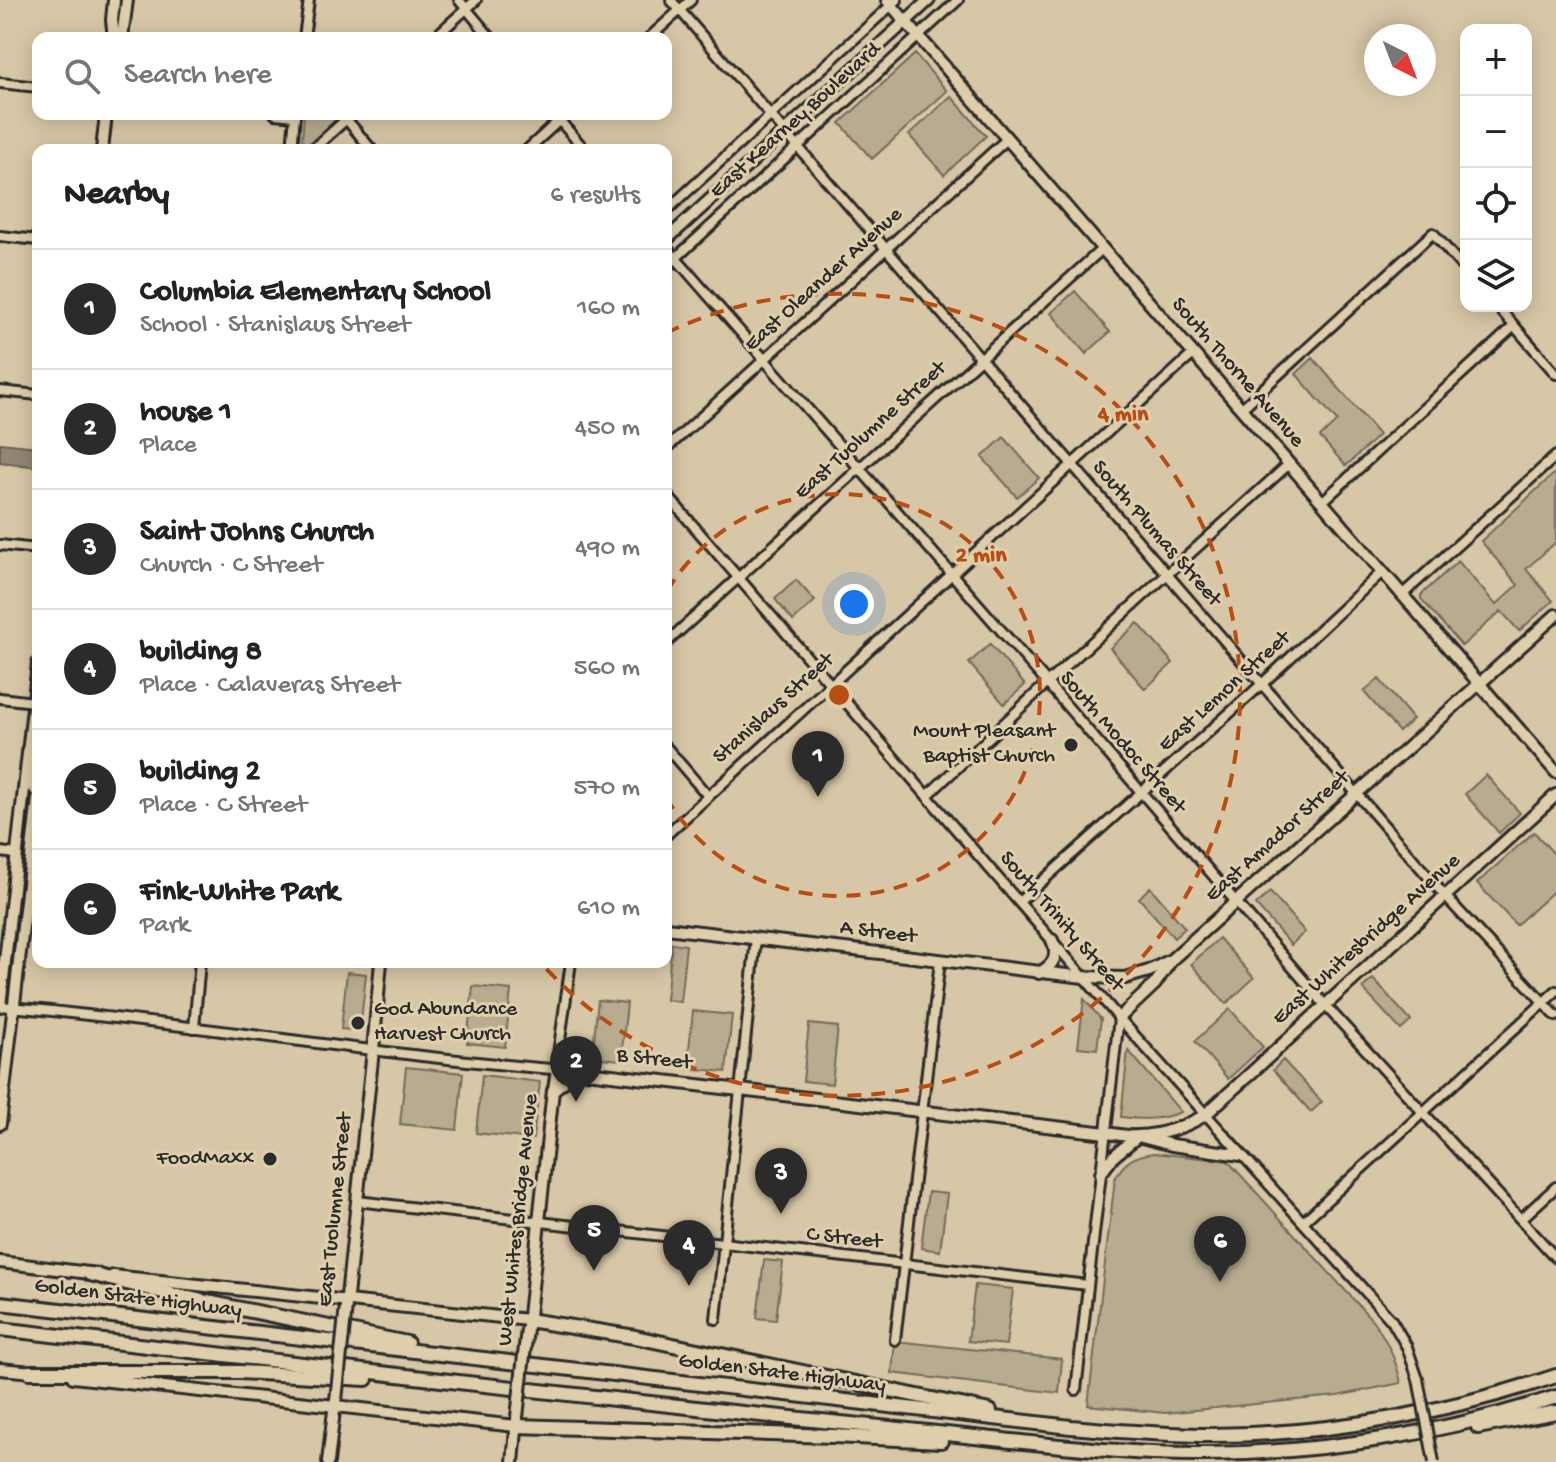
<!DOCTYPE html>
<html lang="en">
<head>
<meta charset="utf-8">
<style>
	body { margin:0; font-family:"Gochi Hand",sans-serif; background:#f6f6f6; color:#222 }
	.controls { position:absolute; right:24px; top:24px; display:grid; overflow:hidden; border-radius:16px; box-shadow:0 4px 20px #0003 }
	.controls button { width:72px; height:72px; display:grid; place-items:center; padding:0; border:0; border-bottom:2px solid #e0e0e0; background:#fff; color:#222; font:40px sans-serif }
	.compass { position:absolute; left:1364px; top:24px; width:72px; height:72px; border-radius:50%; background:#fff; box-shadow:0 4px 20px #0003; rotate:138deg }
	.you { position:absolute; left:854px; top:604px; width:28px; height:28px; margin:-20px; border:6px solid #fff; border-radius:50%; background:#1a73e8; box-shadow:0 0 0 12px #1a73e833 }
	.badge { display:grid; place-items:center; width:52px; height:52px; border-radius:50%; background:#2b2b2b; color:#fff; font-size:26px; font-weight:700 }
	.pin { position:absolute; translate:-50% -66px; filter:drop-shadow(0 2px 4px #0008) }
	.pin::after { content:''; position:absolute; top:42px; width:28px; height:24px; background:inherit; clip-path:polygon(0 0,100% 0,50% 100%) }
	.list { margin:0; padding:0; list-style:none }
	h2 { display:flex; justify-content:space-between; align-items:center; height:104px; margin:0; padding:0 32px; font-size:34px }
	h2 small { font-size:26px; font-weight:400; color:#767676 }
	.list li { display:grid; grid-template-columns:52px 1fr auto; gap:24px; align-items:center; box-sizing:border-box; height:120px; padding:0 32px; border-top:2px solid #e0e0e0 }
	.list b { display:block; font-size:30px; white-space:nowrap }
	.list p { margin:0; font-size:26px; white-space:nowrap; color:#767676 }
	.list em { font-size:26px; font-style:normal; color:#767676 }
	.icon { flex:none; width:44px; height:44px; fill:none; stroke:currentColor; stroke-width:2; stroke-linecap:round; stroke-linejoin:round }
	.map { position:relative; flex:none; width:1556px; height:1462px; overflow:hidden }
	.search { position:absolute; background:#fff; box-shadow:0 4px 20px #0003; left:32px; top:32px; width:640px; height:88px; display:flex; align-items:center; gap:20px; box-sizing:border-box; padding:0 28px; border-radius:16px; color:#767676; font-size:30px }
	.panel { position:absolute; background:#fff; box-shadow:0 4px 20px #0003; left:32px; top:144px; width:640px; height:824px; border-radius:16px }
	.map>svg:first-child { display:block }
	.green { fill:#b8ab8f; stroke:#726b5d; stroke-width:2 }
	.water { fill:#918774; stroke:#686257; stroke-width:2 }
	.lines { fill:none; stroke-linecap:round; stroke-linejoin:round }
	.minor-casing { stroke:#2b2b2b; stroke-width:14 }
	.major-casing { stroke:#2b2b2b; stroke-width:16 }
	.highway-casing { stroke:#2b2b2b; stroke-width:18 }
	.minor { stroke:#dfceab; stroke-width:8 }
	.major { stroke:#dfceab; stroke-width:10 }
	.highway { stroke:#dfceab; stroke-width:12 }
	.minor-bridge-casing { stroke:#2b2b2b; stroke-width:14; stroke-linecap:butt }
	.major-bridge-casing { stroke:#2b2b2b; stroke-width:16; stroke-linecap:butt }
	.minor-bridge { stroke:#dfceab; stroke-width:8 }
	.major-bridge { stroke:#dfceab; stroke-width:10 }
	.ring { fill:none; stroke:#b94e14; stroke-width:4; stroke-dasharray:14 10 }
	.poi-dot { fill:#2b2b2b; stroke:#dfceab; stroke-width:3 }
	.labels { text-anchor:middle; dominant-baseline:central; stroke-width:6; stroke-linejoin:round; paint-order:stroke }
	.street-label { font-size:22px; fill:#2b2b2b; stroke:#dfceab }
	.poi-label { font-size:22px; fill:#2b2b2b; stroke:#dfceab; text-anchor:end }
	.centre { fill:#b94e14; stroke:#dfceab; stroke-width:4 }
	.ring-label { font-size:24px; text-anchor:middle; font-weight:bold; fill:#b94e14; stroke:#dfceab; stroke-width:6; stroke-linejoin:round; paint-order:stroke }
</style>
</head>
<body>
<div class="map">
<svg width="1556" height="1462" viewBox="0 0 1556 1462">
	<rect width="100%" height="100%" fill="#d8c7a6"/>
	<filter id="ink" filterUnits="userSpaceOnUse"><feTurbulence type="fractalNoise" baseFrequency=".0125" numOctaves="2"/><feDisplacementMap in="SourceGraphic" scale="16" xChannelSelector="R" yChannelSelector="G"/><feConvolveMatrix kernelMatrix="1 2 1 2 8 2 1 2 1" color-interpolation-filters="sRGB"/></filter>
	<g filter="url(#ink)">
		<!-- green -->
		<g class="green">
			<path d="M915,54L947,91L872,159L840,123Z"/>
			<path d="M951,96L986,136L944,175L909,135Z"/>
			<path d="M304,114H332L334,121L310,143L305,144L302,140Z"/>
			<path d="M1075,291L1110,332L1086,354L1051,313Z"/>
			<path d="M1313,358L1379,435L1346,466L1320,437L1337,421L1296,374Z"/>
			<path d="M1004,437L1039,478L1017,497L982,457Z"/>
			<path d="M1556,472V542L1526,569L1553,601L1519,631L1501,611L1462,646L1421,599V595L1458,561L1496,605L1518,585L1481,541Z"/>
			<path d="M796,580L815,601L793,621L775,599Z"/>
			<path d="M1138,623L1173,663L1145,689L1110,648Z"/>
			<path d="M990,644L1025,685L1004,704L969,663Z"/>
			<path d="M1379,679L1413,719L1399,732L1364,692Z"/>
			<path d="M1486,775L1520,813L1499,833L1465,794Z"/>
			<path d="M1534,832L1556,856V889L1516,925L1477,883Z"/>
			<path d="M1150,887L1185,928L1174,938L1139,898Z"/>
			<path d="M1270,892L1305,932L1291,945L1256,905Z"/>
			<path d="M1219,938L1254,978L1226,1004L1191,964Z"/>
			<path d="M672,943L686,945L680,1002L666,1000Z"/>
			<path d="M347,972L366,974L360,1031L341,1029Z"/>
			<path d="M1373,979L1411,1021L1401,1030L1362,988Z"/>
			<path d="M473,986L511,990L505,1047L467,1043Z"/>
			<path d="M1084,999L1101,1019L1097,1049L1078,1047Z"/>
			<path d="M598,1000L627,1003L621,1060L592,1057Z"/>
			<path d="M1230,1009L1263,1047L1228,1079L1195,1041Z"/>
			<path d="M693,1011L732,1015L726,1072L687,1068Z"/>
			<path d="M809,1024L838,1027L832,1084L803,1081Z"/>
			<path d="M1128,1050L1181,1112C1161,1120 1143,1120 1121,1117Z"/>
			<path d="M1283,1060L1322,1102L1311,1112L1273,1070Z"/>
			<path d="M406,1067L463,1073L457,1130L400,1124Z"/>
			<path d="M482,1075L540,1082L533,1139L476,1133Z"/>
			<path d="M1154,1153L1228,1161L1373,1321C1387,1340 1396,1359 1401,1383L1337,1396L1165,1413L1088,1405L1115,1179C1123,1162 1135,1155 1154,1153Z"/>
			<path d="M928,1192L947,1194L940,1251L921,1248Z"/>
			<path d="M764,1260L783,1262L776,1320L757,1318Z"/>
			<path d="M975,1285L1013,1289L1006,1345L968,1341Z"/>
			<path d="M895,1341L1062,1359L1059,1393L892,1373Z"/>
		</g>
		<!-- water -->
		<path class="water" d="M0,443L38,447V467L0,462Z"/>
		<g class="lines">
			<defs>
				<g id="minor">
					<path d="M459,0L491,38"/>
					<path d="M671,0L1445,896L1556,1016"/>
					<path d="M304,38L309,0"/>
					<path d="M434,38L476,0"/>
					<path d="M649,38L691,0"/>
					<path d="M0,83L38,87"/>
					<path d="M275,114L295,116"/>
					<path d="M342,114L372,150"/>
					<path d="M554,114L585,150"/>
					<path d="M292,150L295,114"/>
					<path d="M312,150L352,114"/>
					<path d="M527,150L566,114"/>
					<path d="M666,211L897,0"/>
					<path d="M0,236L38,240"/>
					<path d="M666,247L1047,683L1325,1005L1556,1258"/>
					<path d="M666,267L958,0"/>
					<path d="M1497,306L1556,374"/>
					<path d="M0,391L38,395"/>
					<path d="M1241,409L1433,233L1466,271"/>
					<path d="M666,449L1007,139"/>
					<path d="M666,494L1119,1018L1392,1321L1407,1347L1418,1379"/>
					<path d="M1322,502L1514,326"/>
					<path d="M0,545L38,549"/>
					<path d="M1402,595L1556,456"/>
					<path d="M666,643L1102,249"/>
					<path d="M0,698L34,702"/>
					<path d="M666,747L708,796"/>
					<path d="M927,796L1047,683L1289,464"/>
					<path d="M666,835L1193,354"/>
					<path d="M0,852L17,854"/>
					<path d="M1019,902L1262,684L1382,572"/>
					<path d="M0,1006C193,1023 385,1057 578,1071"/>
					<path d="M194,1028L200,962"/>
					<path d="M553,1090L571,962"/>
					<path d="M357,1201L1088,1285"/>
					<path d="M1521,1219L1556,1187"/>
					<path d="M1303,1222L1556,991"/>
					<path d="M716,1319L756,938"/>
					<path d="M895,1340L940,961"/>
					<path d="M1076,1390L1119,1018"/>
				</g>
				<g id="major">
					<path d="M114,0L112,20L114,38"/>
					<path d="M887,0L1556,772"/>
					<path d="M122,38L127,0"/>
					<path d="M102,150L106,114"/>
					<path d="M666,240L929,0"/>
					<path d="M32,763V784L38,794"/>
					<path d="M666,928L1084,977L1125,978L1149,971L1171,960L1556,615"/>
					<path d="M1039,973C1054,965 1059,956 1052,940"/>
					<path d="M0,1006L38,663"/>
					<path d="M1119,1018L1155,984L1170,962"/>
					<path d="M0,1124L38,798"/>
					<path d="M1101,1173L1114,1156L1138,1136L1172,1145L1241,1155"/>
					<path d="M0,1262L97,1274"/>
					<path d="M113,1276L528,1320"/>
					<path d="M346,1306L373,1050L381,962"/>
					<path d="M528,1325L553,1090L578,1071L1106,1133C1116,1134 1128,1137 1138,1136C1161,1135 1185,1127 1205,1115L1556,795"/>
					<path d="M0,1369L33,1372"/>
					<path d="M73,1377L516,1426"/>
					<path d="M328,1462L335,1402"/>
					<path d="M513,1462L517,1420"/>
				</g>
				<g id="highway">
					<path d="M90,1274L183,1297L407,1343"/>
					<path d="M0,1303L1071,1427C1114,1431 1157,1434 1200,1435C1320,1436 1442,1414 1556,1376"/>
					<path d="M528,1320L635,1337L990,1411"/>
					<path d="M0,1329C251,1358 501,1388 752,1414C836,1422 919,1431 1003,1440C1071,1447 1139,1455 1207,1454C1322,1453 1447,1433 1556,1397"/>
					<path d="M29,1372H240L366,1379"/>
					<path d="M516,1426L833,1436L941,1441"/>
					<path d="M1478,1427L1556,1412"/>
				</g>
			</defs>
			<!-- minor casing -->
			<use href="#minor" class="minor-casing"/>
			<!-- major casing -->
			<use href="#major" class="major-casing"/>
			<!-- highway casing -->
			<use href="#highway" class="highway-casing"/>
			<!-- minor -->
			<use href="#minor" class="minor"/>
			<!-- major -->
			<use href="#major" class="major"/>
			<!-- highway -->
			<use href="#highway" class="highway"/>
			<defs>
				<path id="minor-bridge" d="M1418,1379L1434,1462"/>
				<g id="major-bridge">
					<path d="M336,1400L346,1306"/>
					<path d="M517,1417L527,1329"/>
				</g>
			</defs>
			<!-- minor-bridge casing -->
			<use href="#minor-bridge" class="minor-bridge-casing"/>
			<!-- major-bridge casing -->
			<use href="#major-bridge" class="major-bridge-casing"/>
			<!-- minor-bridge -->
			<use href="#minor-bridge" class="minor-bridge"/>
			<!-- major-bridge -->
			<use href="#major-bridge" class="major-bridge"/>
		</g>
	</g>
	<!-- distance rings -->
	<g class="ring">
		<path d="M667 591A201 201 0 1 1 667 799"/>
		<path d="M666 333A401 401 0 1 1 541 963"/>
	</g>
	<!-- markers -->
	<g class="poi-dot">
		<circle cx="1071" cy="745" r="8"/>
		<circle cx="358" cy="1023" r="8"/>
		<circle cx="270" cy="1159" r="8"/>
	</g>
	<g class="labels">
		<!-- street labels -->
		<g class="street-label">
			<text transform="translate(796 121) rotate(-42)">East Kearney Boulevard</text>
			<text transform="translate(824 280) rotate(-42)">East Oleander Avenue</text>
			<text transform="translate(1237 373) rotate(49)">South Thorne Avenue</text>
			<text transform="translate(871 431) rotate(-42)">East Tuolumne Street</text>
			<text transform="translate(1156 534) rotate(49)">South Plumas Street</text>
			<text transform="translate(1225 692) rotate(-42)">East Lemon Street</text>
			<text transform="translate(774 709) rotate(-42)">Stanislaus Street</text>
			<text transform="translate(1122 743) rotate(49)">South Modoc Street</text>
			<text transform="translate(1278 837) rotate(-42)">East Amador Street</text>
			<text transform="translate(1061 922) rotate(49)">South Trinity Street</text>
			<text transform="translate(878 933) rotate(7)">A Street</text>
			<text transform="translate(1367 940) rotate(-42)">East Whitesbridge Avenue</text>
			<text transform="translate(654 1060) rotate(6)">B Street</text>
			<text transform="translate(336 1210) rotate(-84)">East Tuolumne Street</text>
			<text transform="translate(519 1220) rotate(-84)">West Whites Bridge Avenue</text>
			<text transform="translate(844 1239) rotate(6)">C Street</text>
			<text transform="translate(138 1299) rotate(7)">Golden State Highway</text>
			<text transform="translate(782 1374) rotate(7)">Golden State Highway</text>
		</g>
		<!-- poi labels -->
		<g class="poi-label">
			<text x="1055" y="732">Mount Pleasant<tspan x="1055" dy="25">Baptist Church</tspan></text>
			<text x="374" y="1010" text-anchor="start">God Abundance<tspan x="374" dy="25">Harvest Church</tspan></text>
			<text x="254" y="1159">FoodMaxx</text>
		</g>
	</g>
	<circle cx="839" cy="695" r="12" class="centre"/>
	<g class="ring-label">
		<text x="1123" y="420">4 min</text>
		<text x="981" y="561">2 min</text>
	</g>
</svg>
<div class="controls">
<button>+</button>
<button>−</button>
<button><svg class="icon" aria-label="locate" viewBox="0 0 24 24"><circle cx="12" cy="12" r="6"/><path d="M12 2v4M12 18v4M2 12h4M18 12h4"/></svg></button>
<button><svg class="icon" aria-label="layers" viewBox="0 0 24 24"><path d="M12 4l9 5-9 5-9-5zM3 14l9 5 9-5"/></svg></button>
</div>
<svg class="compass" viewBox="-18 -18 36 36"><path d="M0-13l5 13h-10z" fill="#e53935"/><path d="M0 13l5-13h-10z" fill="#767676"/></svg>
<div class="you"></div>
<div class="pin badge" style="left:818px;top:797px">1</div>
<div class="pin badge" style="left:576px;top:1102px">2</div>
<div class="pin badge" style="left:781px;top:1214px">3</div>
<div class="pin badge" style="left:689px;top:1286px">4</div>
<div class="pin badge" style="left:594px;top:1271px">5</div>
<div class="pin badge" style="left:1220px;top:1282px">6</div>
<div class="search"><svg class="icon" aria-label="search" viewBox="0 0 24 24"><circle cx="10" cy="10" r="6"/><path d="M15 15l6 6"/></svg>Search here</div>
<section class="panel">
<h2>Nearby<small>6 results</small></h2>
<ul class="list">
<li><span class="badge">1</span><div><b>Columbia Elementary School</b><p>School · Stanislaus Street</p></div><em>160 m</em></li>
<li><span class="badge">2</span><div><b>house 1</b><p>Place</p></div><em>450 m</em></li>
<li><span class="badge">3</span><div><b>Saint Johns Church</b><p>Church · C Street</p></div><em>490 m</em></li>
<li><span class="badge">4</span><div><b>building 8</b><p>Place · Calaveras Street</p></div><em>560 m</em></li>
<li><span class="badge">5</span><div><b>building 2</b><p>Place · C Street</p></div><em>570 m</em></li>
<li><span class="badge">6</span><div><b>Fink-White Park</b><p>Park</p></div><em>610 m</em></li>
</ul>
</section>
</div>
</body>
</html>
